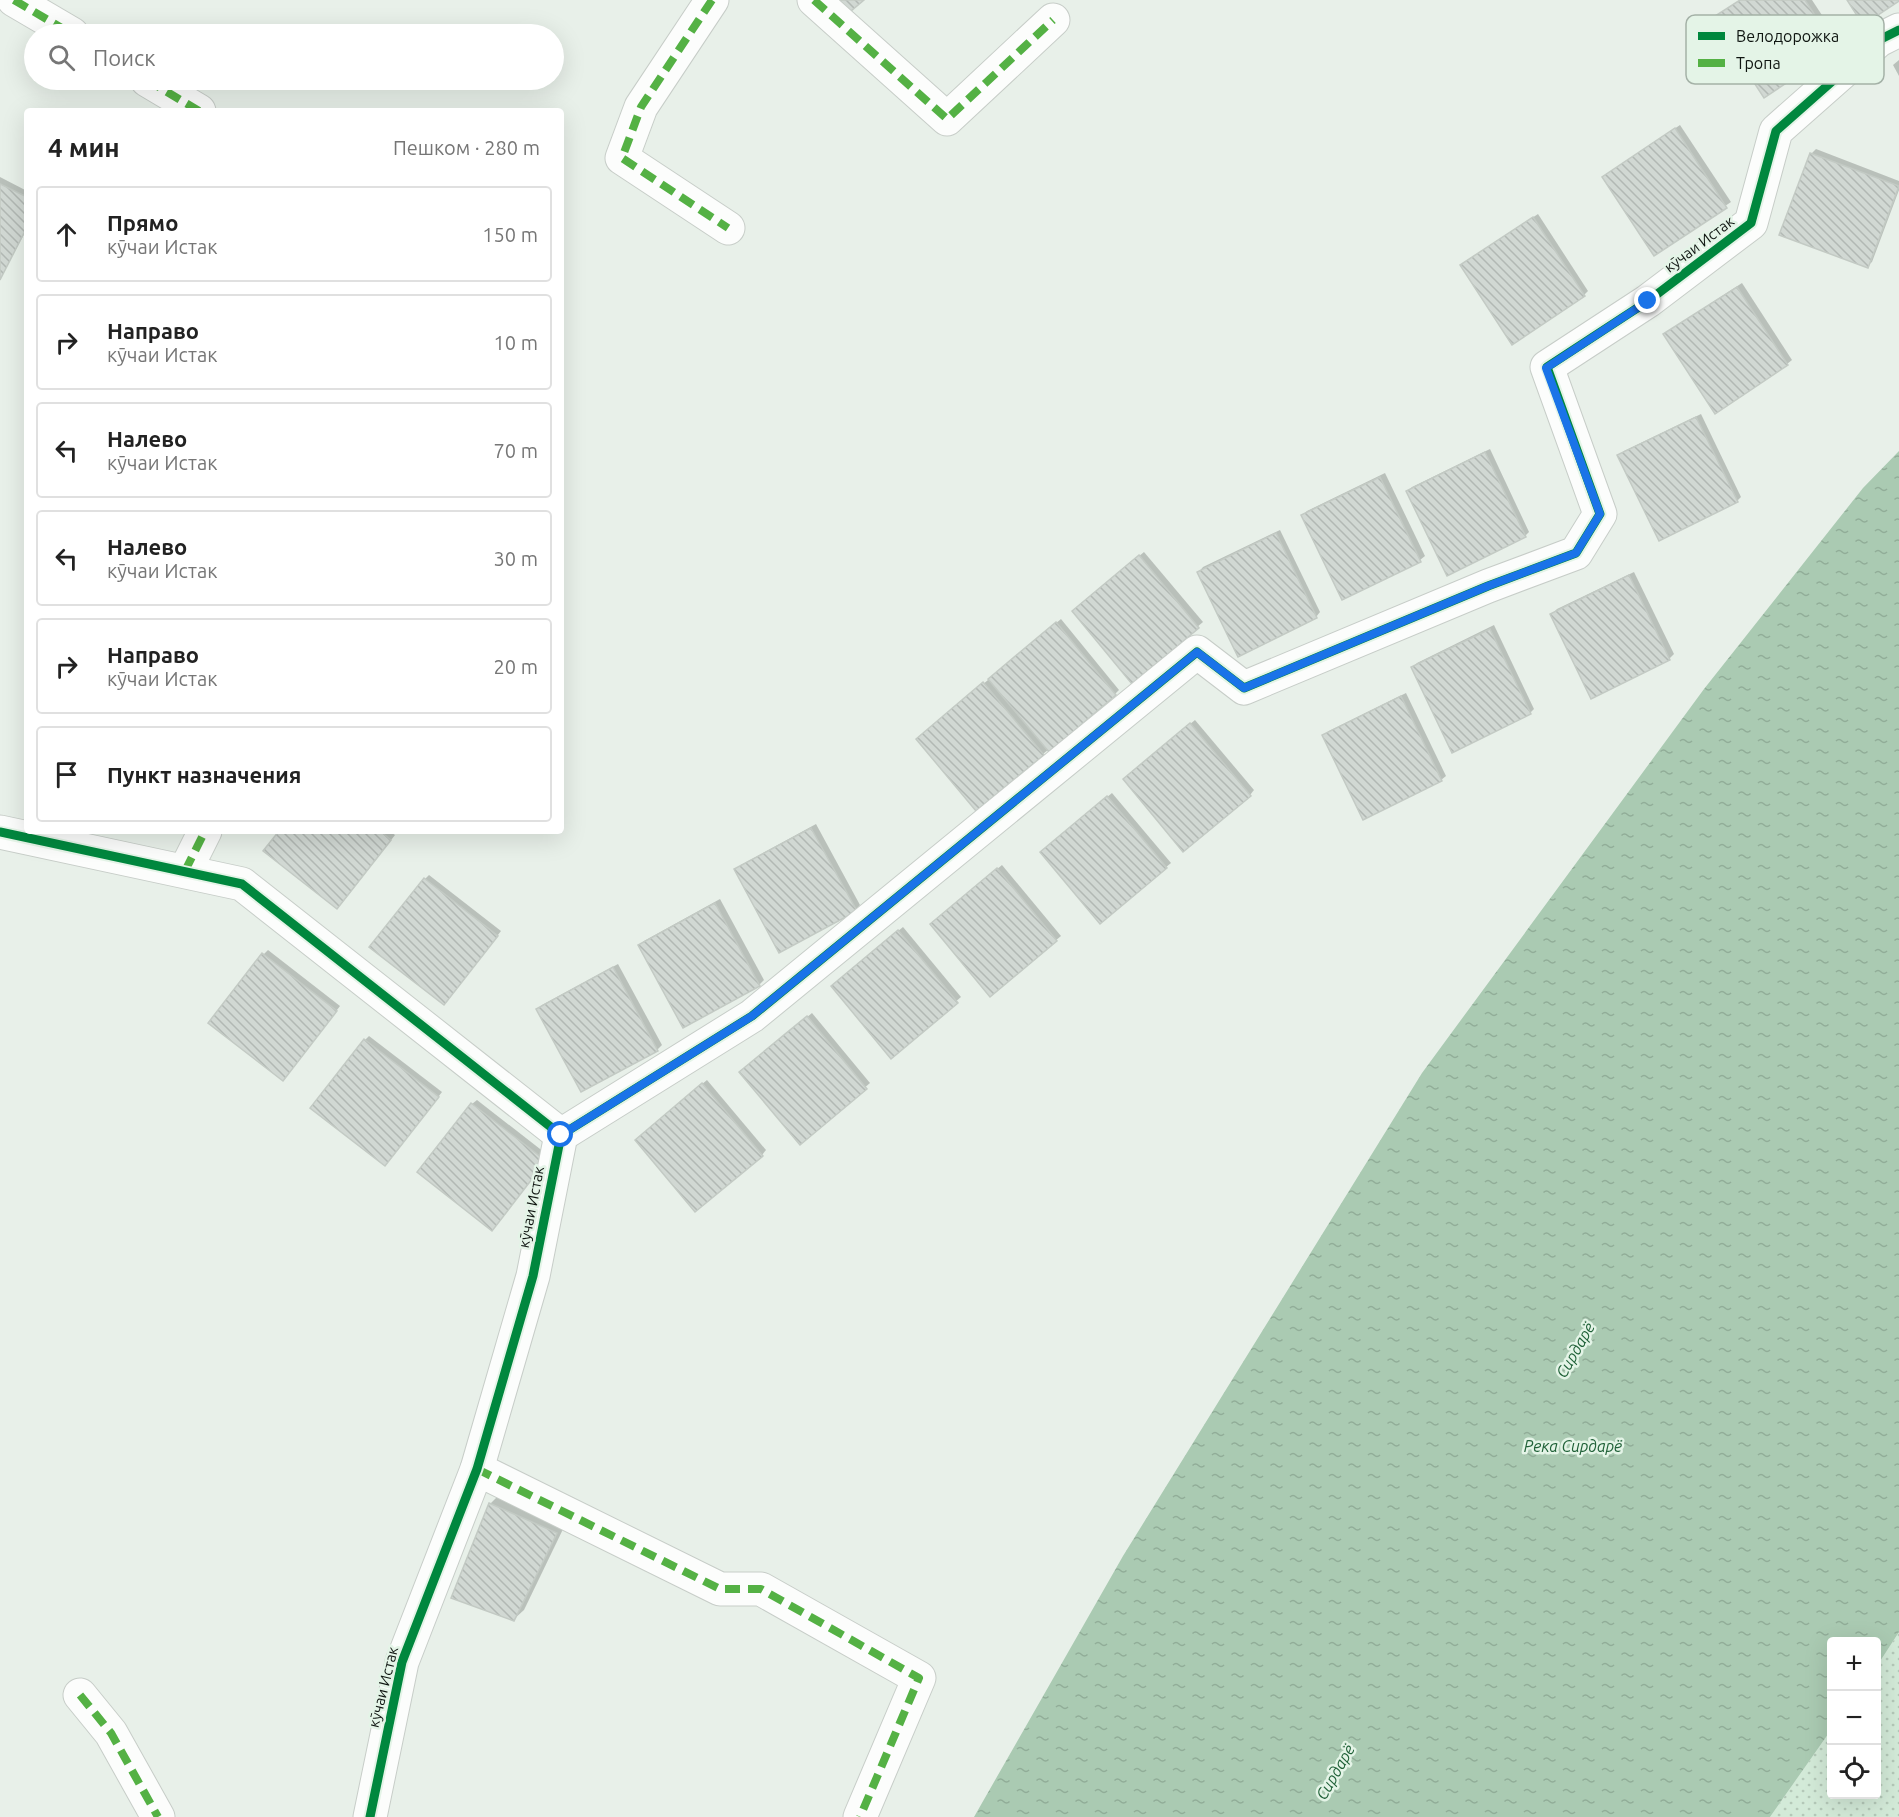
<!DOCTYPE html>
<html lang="ru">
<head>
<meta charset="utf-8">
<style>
	body { margin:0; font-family:Ubuntu,sans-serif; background:#f2f2f2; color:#222 }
	.controls { position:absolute; right:18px; bottom:18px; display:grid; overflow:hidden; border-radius:6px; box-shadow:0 6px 24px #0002 }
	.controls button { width:54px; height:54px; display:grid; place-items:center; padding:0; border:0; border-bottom:2px solid #e0e0e0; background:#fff; color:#222; font:30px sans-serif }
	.stop { position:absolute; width:18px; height:18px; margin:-14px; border:4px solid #1a73e8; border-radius:50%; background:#fff }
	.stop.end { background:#1a73e8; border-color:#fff; box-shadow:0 2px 6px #0008 }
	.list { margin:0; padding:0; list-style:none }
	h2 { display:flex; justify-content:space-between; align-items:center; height:78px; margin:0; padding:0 24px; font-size:26px }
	h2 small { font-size:20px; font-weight:400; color:#767676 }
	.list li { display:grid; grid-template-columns:39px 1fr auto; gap:18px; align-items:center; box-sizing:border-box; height:96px; margin:0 12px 12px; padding:0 12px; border:2px solid #e0e0e0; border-radius:6px }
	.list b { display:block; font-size:22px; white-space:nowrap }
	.list p { margin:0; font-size:20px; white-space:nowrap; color:#767676 }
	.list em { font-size:20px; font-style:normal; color:#767676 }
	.icon { flex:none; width:33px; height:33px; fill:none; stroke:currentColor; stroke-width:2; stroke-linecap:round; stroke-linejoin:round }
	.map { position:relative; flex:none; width:1899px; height:1817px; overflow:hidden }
	.search { position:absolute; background:#fff; box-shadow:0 6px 24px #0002; left:24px; top:24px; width:540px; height:66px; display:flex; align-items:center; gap:15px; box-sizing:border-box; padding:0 21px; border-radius:33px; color:#767676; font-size:22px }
	.panel { position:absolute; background:#fff; box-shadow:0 6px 24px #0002; left:24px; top:108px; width:540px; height:726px; border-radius:6px }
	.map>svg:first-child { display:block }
	.park { fill:url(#park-dots) }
	.water { fill:url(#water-ripples) }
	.shadow { fill:#0003 }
	.building { fill:url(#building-back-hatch); stroke:#c3cac4; stroke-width:1.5 }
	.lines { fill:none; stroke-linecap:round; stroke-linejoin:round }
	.street-casing { stroke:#c7cdc8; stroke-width:35 }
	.street { stroke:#fcfdfc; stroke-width:33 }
	.quiet { stroke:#54b144; stroke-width:8; stroke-dasharray:15 8; stroke-linecap:butt }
	.cycleway-casing { stroke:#e4f4e7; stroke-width:13 }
	.cycleway { stroke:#00873e; stroke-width:9 }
	.route { stroke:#1a73e8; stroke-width:8 }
	.labels { text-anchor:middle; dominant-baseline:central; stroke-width:5; stroke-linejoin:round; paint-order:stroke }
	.street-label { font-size:15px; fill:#0f1511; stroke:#e4f4e7 }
	.water-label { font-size:16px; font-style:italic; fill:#206138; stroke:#e4f4e7 }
	.key { fill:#e4f4e7; stroke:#a4b1a7; stroke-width:1.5 }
	.key-label { font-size:16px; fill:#0f1511 }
</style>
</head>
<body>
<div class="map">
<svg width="1899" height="1817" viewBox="0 0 1899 1817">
	<defs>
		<pattern id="park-dots" width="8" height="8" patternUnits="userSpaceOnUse" patternTransform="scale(1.5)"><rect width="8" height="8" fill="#d3ead8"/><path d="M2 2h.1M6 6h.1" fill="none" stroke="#b4c8b8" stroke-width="1.8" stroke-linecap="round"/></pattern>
		<pattern id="water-ripples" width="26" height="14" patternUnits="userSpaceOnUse" patternTransform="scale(1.5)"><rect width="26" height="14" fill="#aacab2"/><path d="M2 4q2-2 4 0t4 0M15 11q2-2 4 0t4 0" fill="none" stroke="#91ad98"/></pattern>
		<pattern id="building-back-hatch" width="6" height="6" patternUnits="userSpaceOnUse" patternTransform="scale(1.5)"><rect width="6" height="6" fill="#d1d8d3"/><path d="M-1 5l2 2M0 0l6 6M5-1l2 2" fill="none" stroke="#b2b8b4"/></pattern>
	</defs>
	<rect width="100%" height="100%" fill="#e8f0e9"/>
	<!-- park -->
	<path class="park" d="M1899,1632V1817H1770L1831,1730L1832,1794H1876L1877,1666Z"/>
	<!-- water -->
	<path class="water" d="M1899,451V1632L1877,1666L1876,1642H1832L1831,1730L1770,1817H974L1123,1556L1422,1073L1704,689L1863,488Z"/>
	<!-- shadow -->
	<g class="shadow">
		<path d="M1740,0H1812L1841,44L1836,48L1719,14Z"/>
		<path d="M1899,60V76L1893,65Z"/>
		<path d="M1680,125L1731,202L1654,254L1604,177Z"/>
		<path d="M1816,149L1899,181V190L1872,262L1867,266L1811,154Z"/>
		<path d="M0,177L27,191V229L0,278Z"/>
		<path d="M1538,214L1588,291L1584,295L1466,261Z"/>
		<path d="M1742,283L1792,360L1787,364L1670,330Z"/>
		<path d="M1701,414L1741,497L1737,501L1619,456L1624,451Z"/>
		<path d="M1490,449L1529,532L1525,536L1408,491L1412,487Z"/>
		<path d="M1385,473L1425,556L1420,560L1343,598L1303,515L1307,511Z"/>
		<path d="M1280,530L1320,612L1316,617L1199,572L1203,567Z"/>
		<path d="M1144,552L1203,622L1132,682L1078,607Z"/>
		<path d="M1634,572L1674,654L1669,659L1552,614L1557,609Z"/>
		<path d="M1061,619L1119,690L1115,694L1043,754L922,735Z"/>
		<path d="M1494,625L1534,709L1530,713L1412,668L1417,663Z"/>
		<path d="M1406,693L1446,776L1441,780L1324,735L1329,731Z"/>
		<path d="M1195,720L1254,790L1250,795L1129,775Z"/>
		<path d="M1112,793L1171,863L1100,922L1046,848Z"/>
		<path d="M816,824L860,905L856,910L736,870L741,865Z"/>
		<path d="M280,831H389L395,835L342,903Z"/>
		<path d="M1002,865L1061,936L990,995L936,920Z"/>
		<path d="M429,875L501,931L448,999L425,879Z"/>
		<path d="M720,899L764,980L759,985L683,1026L640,945L644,941Z"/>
		<path d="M903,927L961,997L891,1057L837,982Z"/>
		<path d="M268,950L340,1006L288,1074L264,954Z"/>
		<path d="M618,964L662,1045L657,1050L582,1090L538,1010L542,1005Z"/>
		<path d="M812,1013L870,1083L800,1143L746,1068Z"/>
		<path d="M369,1036L442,1092L389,1160L365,1040Z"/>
		<path d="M707,1080L766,1150L762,1155L641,1135Z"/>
		<path d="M477,1100L549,1156L420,1172L472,1104Z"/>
		<path d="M500,1494L566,1523L524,1610L514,1619L490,1504Z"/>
	</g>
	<!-- building -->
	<g class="building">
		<path d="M819,0H864L838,22Z"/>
		<path d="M1740,0H1805L1837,49L1764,98L1712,18Z"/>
		<path d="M1847,0H1899V1L1863,25Z"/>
		<path d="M1675,128L1727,208L1654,256L1602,177Z"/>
		<path d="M1810,153L1899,186L1868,268L1779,235Z"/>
		<path d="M0,184L27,197V227L0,280Z"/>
		<path d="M1533,217L1585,296L1512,345L1460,265Z"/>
		<path d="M1737,287L1788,365L1715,414L1663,334Z"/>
		<path d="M1696,417L1738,502L1659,541L1617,455Z"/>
		<path d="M1485,452L1526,537L1447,576L1406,491Z"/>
		<path d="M1380,477L1421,562L1342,600L1301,515Z"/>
		<path d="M1276,533L1317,618L1238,657L1197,572Z"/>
		<path d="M1139,555L1199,628L1132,684L1072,611Z"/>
		<path d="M1629,575L1670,660L1591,699L1550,614Z"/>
		<path d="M1056,622L1116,695L1049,752L988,679Z"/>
		<path d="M1490,629L1531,714L1452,753L1411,667Z"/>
		<path d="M983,682L1044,755L976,811L916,739Z"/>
		<path d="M1401,696L1442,781L1363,820L1322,735Z"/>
		<path d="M1190,723L1251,796L1183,852L1123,779Z"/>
		<path d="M1107,796L1167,868L1100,924L1040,852Z"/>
		<path d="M811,828L857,911L779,953L734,869Z"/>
		<path d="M279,831H380L391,840L337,909L263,851Z"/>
		<path d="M997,868L1057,941L990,997L930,924Z"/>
		<path d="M424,878L498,936L444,1005L369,947Z"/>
		<path d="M715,903L760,986L683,1028L638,945Z"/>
		<path d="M898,930L958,1003L891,1059L831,986Z"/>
		<path d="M262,953L337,1011L283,1081L208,1023Z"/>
		<path d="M613,967L658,1051L581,1092L536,1009Z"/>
		<path d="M807,1016L867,1089L800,1145L739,1072Z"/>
		<path d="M364,1039L439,1097L385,1166L310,1108Z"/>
		<path d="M702,1083L763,1156L695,1212L635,1140Z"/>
		<path d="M471,1103L546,1161L492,1231L417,1172Z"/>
		<path d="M489,1503L557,1533L514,1621L451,1598Z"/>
	</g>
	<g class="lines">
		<defs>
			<g id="street">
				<path d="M14,0L72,34"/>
				<path d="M712,0L641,107L622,158L728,228"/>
				<path d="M814,0L947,119L1053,20"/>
				<path d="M147,80L199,111"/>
				<path d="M0,832L242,884L561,1135"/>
				<path d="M185,871L205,831"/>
				<path d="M477,1469L720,1589H761L919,1678L860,1817"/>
				<path d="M80,1695L111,1733L158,1817"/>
				<path d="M370,1817L402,1662L477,1469L533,1276L561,1135L752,1016L1197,652L1244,688L1488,586L1576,553L1600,514L1547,367L1648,301L1751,223L1776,131L1879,40L1899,30"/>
			</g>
		</defs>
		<!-- street casing -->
		<use href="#street" class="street-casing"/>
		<!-- street -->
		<use href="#street" class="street"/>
		<!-- quiet -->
		<g class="quiet">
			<path d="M14,0L72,34"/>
			<path d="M712,0L641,107L622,158L728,228"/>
			<path d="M814,0L947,119L1053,20"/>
			<path d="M147,80L199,111"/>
			<path d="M185,871L205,831"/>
			<path d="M477,1469L720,1589H761L919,1678L860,1817"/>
			<path d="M80,1695L111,1733L158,1817"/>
		</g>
		<defs>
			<g id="cycleway">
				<path d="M0,832L242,884L561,1135"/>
				<path d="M370,1817L402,1662L477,1469L533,1276L561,1135L752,1016L1197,652L1244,688L1488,586L1576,553L1600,514L1547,367L1648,301L1751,223L1776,131L1879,40L1899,30"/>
			</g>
		</defs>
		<!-- cycleway casing -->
		<use href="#cycleway" class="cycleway-casing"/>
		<!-- cycleway -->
		<use href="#cycleway" class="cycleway"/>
	</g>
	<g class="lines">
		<!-- route -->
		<path class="route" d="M561,1135L752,1016L1197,652L1244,688L1488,586L1576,553L1600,514L1546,368L1648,301"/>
	</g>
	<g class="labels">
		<!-- street labels -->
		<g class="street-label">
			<text transform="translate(1699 244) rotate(-37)">кӯчаи Истак</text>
			<text transform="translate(531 1207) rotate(-79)">кӯчаи Истак</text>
			<text transform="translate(383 1687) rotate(-76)">кӯчаи Истак</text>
		</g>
		<!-- water labels -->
		<g class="water-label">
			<text transform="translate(1575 1350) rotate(-60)">Сирдарё</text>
			<text x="1573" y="1446">Река Сирдарё</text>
			<text transform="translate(1335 1772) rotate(-60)">Сирдарё</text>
		</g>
	</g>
	<!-- legend -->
	<rect x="1686" y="15" width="198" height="69" rx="9" class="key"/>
	<rect x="1698" y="32" width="27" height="8" fill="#00873e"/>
	<rect x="1698" y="59" width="27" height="8" fill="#54b144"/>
	<g class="key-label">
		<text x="1736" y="42">Велодорожка</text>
		<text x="1736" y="69">Тропа</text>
	</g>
</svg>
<div class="controls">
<button>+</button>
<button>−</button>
<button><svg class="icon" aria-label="locate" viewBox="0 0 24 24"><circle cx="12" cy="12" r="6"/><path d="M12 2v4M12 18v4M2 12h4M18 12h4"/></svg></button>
</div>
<div class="stop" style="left:561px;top:1135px"></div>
<div class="stop end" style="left:1648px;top:301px"></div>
<div class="search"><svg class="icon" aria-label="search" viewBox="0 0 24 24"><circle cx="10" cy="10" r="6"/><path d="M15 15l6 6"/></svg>Поиск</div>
<section class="panel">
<h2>4 мин<small>Пешком · 280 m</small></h2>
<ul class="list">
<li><svg class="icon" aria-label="ahead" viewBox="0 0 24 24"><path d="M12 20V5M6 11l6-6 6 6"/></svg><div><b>Прямо</b><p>кӯчаи Истак</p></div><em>150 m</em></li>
<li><svg class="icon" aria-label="right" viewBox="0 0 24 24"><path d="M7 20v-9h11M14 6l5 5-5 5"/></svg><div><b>Направо</b><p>кӯчаи Истак</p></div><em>10 m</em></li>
<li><svg class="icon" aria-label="left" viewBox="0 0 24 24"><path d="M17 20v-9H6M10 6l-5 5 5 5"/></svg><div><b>Налево</b><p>кӯчаи Истак</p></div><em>70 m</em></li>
<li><svg class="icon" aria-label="left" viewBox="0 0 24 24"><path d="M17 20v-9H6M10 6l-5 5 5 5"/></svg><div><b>Налево</b><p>кӯчаи Истак</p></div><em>30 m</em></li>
<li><svg class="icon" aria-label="right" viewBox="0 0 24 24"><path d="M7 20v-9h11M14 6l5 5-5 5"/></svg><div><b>Направо</b><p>кӯчаи Истак</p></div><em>20 m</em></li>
<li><svg class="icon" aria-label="arrive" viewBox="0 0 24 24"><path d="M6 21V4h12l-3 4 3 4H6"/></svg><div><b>Пункт назначения</b></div></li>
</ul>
</section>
</div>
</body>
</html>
